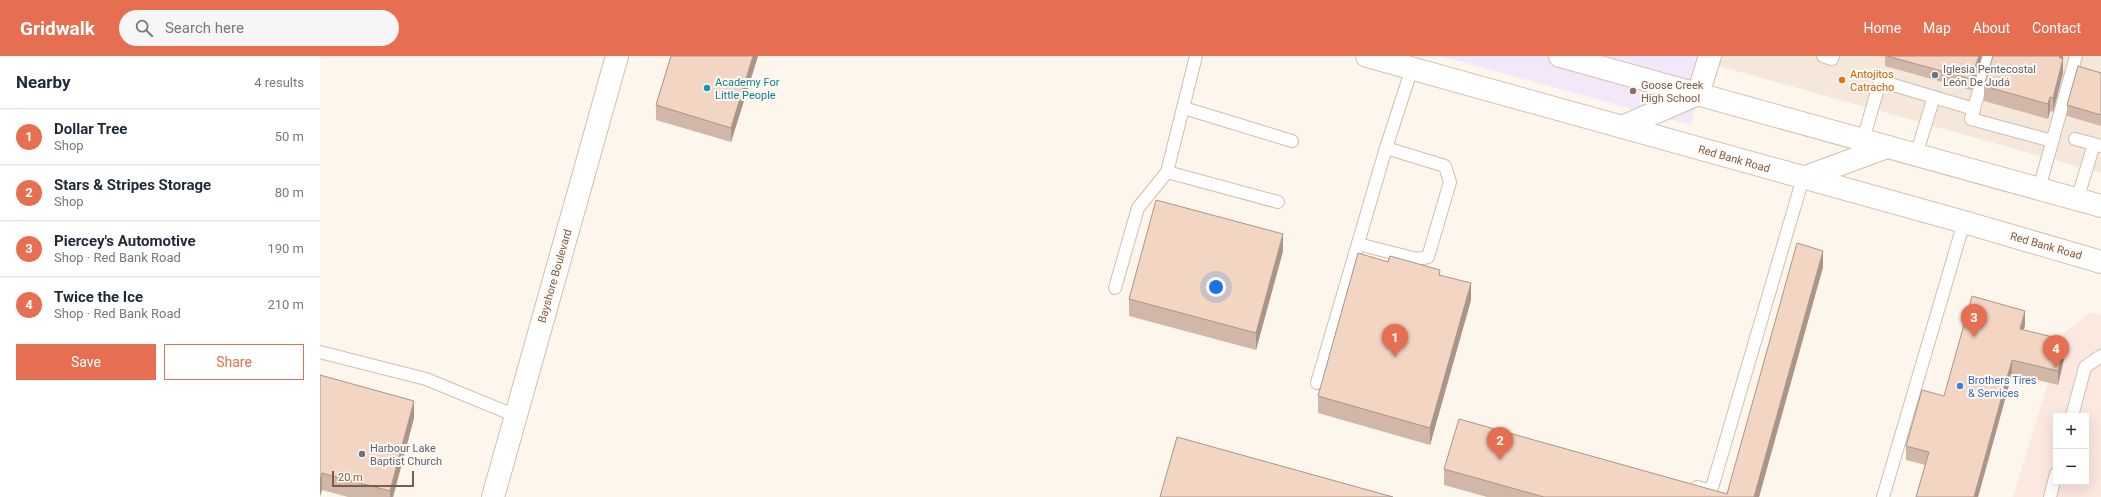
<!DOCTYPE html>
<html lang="en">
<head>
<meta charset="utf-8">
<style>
	body { margin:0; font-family:Roboto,sans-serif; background:#f6f6f7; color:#1f2937 }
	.controls { position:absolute; right:12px; bottom:12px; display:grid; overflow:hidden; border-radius:0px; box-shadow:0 4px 16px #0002 }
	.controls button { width:36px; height:36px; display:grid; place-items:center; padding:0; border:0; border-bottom:1px solid #e0e1e3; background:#fff; color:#1f2937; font:20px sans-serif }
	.scale { position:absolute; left:12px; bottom:10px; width:82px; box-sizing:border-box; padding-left:4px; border:2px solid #7a5c4d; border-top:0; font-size:11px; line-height:14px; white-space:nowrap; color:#7a5c4d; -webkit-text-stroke:3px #fffaf3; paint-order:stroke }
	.you { position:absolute; left:896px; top:231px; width:14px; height:14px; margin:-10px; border:3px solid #fff; border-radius:50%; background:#1a73e8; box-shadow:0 0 0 6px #1a73e833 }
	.badge { display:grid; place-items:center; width:26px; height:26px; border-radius:50%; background:#e76f51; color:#fff; font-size:13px; font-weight:700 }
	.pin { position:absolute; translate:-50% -33px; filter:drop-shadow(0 1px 2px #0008) }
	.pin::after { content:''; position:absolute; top:21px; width:14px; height:12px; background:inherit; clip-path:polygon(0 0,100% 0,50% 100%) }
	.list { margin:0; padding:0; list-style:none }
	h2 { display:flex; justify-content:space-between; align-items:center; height:52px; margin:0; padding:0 16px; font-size:17px }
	h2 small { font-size:13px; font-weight:400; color:#747a83 }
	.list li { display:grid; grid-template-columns:26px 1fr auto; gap:12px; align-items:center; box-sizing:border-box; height:56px; padding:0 16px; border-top:1px solid #e0e1e3 }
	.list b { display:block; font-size:15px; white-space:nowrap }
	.list p { margin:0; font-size:13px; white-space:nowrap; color:#747a83 }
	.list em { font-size:13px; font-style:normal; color:#747a83 }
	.actions { display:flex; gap:8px; padding:12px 16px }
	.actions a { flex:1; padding:9px 0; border:1px solid #e76f51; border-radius:0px; text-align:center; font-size:14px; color:#e76f51 }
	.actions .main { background:#e76f51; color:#fff }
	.icon { flex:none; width:22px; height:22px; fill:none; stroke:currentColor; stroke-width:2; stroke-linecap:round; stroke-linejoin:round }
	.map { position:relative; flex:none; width:1781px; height:441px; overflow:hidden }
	header { display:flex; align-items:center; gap:24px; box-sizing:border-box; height:56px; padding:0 20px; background:#e76f51; color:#fff }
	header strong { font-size:19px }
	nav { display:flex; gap:22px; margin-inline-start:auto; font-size:14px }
	.search { width:280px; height:36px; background:#f6f6f7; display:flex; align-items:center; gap:10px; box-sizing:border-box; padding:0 14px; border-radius:22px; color:#747a83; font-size:15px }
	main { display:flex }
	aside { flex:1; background:#fff }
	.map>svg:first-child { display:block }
	.residential { fill:#f5e8da }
	.commercial { fill:#fde8e0; fill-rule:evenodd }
	.education { fill:#f3e8fa }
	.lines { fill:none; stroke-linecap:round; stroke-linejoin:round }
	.service-casing { stroke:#d1beb0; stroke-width:14 }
	.minor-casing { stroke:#d1beb0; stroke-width:24 }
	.secondary-casing { stroke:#d6c0b0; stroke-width:24 }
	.service { stroke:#fff; stroke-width:12 }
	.minor { stroke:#fff; stroke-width:22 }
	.secondary { stroke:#fff; stroke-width:22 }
	.wall { fill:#d1b7a8 }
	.shaded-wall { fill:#aa9588 }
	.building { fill:#f3d5c3; stroke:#aa9588 }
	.worship-dot { fill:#6b7280; stroke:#fffaf3; stroke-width:1.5 }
	.food-dot { fill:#e8710a; stroke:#fffaf3; stroke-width:1.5 }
	.culture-dot { fill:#0f9aa8; stroke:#fffaf3; stroke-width:1.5 }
	.education-dot { fill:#8d6e63; stroke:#fffaf3; stroke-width:1.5 }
	.shop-dot { fill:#3f7fe0; stroke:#fffaf3; stroke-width:1.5 }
	.labels { text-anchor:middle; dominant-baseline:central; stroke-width:4; stroke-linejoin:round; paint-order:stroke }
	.worship-label { font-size:11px; fill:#5b616d; stroke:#fffaf3; text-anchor:start }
	.food-label { font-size:11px; fill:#c56008; stroke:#fffaf3; text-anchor:start }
	.culture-label { font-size:11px; fill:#0d838f; stroke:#fffaf3; text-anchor:start }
	.education-label { font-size:11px; fill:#785e54; stroke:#fffaf3; text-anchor:start }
	.street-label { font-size:11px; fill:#7a5c4d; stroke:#fffaf3 }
	.shop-label { font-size:11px; fill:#366cbe; stroke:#fffaf3; text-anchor:start }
</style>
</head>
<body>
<header>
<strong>Gridwalk</strong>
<div class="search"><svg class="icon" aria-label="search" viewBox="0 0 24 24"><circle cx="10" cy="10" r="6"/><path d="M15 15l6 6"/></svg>Search here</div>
<nav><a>Home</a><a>Map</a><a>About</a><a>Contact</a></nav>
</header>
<main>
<aside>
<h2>Nearby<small>4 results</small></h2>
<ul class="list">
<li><span class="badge">1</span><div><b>Dollar Tree</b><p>Shop</p></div><em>50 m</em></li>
<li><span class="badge">2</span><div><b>Stars &amp; Stripes Storage</b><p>Shop</p></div><em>80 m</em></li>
<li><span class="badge">3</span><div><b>Piercey's Automotive</b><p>Shop · Red Bank Road</p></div><em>190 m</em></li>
<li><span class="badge">4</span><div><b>Twice the Ice</b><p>Shop · Red Bank Road</p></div><em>210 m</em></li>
</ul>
<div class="actions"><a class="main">Save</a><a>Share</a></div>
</aside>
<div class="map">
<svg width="1781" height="441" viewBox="0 0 1781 441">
	<rect width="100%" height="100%" fill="#fdf6ec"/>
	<!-- residential -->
	<path class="residential" d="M1390,0H1781V117L1388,7Z"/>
	<!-- commercial -->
	<path class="commercial" d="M1770,256L1781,259V441H1693L1743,278ZM1736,360H1766V426H1736Z"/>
	<!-- education -->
	<path class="education" d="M1120,0H1389L1371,69Z"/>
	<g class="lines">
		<defs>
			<g id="service">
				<path d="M876,0L847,116L958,146"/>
				<path d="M1503,0L1512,3L1513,0"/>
				<path d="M1669,0L1651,63L1732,85"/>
				<path d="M864,52L972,85"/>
				<path d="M1755,83L1774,88"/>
				<path d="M1543,84L1560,25L1654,53"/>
				<path d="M1596,99L1614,41"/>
				<path d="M1719,133L1756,0"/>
				<path d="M1757,144L1774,88L1781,90"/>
				<path d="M1038,188L1097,203L1108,201L1130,126L1125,110L1066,92"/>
				<path d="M795,232L818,152L847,116"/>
				<path d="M0,296L106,323L196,360"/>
				<path d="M997,327L1066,92L1092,12"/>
				<path d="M1752,360L1765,311L1781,300"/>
				<path d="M1377,431L1391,435L1483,122"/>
				<path d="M1563,441L1644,166"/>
				<path d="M1730,441L1736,418"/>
			</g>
			<g id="minor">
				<path d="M1378,38L1390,0"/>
				<path d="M173,441L297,0"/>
			</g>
			<g id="secondary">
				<path d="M1047,0L1644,166L1781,206"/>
				<path d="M1240,0L1781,150"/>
				<path d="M1302,71L1378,38"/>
				<path d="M1483,122L1567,91"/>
			</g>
		</defs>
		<!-- service casing -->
		<use href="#service" class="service-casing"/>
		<!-- minor casing -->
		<use href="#minor" class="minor-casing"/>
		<!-- secondary casing -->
		<use href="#secondary" class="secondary-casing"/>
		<!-- service -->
		<use href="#service" class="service"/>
		<!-- minor -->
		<use href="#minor" class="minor"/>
		<!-- secondary -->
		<use href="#secondary" class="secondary"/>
	</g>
	<!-- wall -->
	<g class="wall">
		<path d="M351,0H438L411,86L336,64V49Z"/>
		<path d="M1565,0H1662L1651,34L1565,10Z"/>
		<path d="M1743,0V17L1733,56L1730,55L1728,63L1664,45V30Z"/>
		<path d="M1781,17V70L1747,60V49Z"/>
		<path d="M963,195L936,294L809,260V243Z"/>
		<path d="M1068,206L1120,219L1151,244L1110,389L998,357V340Z"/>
		<path d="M1503,211L1439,441H1167L1124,429V413L1407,438Z"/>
		<path d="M1705,269L1704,274L1745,299L1738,329L1692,318L1658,441H1596L1605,409L1586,404V390L1624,340Z"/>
		<path d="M0,319L94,362L73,441H28L2,434Z"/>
	</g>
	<!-- shaded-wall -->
	<g class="shaded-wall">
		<path d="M433,0H438L411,86V72Z"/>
		<path d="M1659,0H1662L1651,34V23Z"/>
		<path d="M1740,0H1743V5V3V17L1733,56V42Z"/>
		<path d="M1730,41V55L1728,63V48Z"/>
		<path d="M963,178V195L936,294V277Z"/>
		<path d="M1503,195V211L1439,441H1434Z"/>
		<path d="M1151,227V244L1110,389V372Z"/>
		<path d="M1705,255V269L1700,288V273Z"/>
		<path d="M1745,284V299L1738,329V315Z"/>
		<path d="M1692,304V318L1658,441H1654Z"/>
		<path d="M94,345V362L73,441H70V435Z"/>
		<path d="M2,417V434L0,441V425Z"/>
	</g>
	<!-- building -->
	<g class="building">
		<path d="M351,0H433L411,72L336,49Z"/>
		<path d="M1567,0H1659L1651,23Z"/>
		<path d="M1673,0H1740V2L1743,3L1733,42L1730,41L1728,48L1664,30Z"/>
		<path d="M1758,10L1781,17V59L1747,49Z"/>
		<path d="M836,144L963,178L936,277L809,243Z"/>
		<path d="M1477,187L1503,195L1434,441H1224L1124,413L1139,363L1407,438Z"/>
		<path d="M1038,197L1068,206L1070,200L1120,214L1119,219L1151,227L1110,372L998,340Z"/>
		<path d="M1652,240L1705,255L1700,273L1745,284L1738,315L1692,304L1654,441H1596L1609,396L1586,390L1602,334L1624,340Z"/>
		<path d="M0,319L94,345L70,435L2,417L0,425Z"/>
		<path d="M857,381L1073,441H840Z"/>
	</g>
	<!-- markers -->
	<g class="worship-dot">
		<circle cx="1615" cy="19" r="4"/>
		<circle cx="42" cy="398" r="4"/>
	</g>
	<circle class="food-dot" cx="1522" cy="24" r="4"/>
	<circle class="culture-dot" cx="387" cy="32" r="4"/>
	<circle class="education-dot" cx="1313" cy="35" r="4"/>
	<circle class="shop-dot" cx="1640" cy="330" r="4"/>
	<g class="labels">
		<!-- worship labels -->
		<g class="worship-label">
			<text x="1623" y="13">Iglesia Pentecostal<tspan x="1623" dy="13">León De Judá</tspan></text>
			<text x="50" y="392">Harbour Lake<tspan x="50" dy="13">Baptist Church</tspan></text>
		</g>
		<!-- food labels -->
		<g class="food-label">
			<text x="1530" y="18">Antojitos<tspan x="1530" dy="13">Catracho</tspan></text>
		</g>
		<!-- culture labels -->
		<g class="culture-label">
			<text x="395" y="26">Academy For<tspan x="395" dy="13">Little People</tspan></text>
		</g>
		<!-- education labels -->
		<g class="education-label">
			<text x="1321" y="29">Goose Creek<tspan x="1321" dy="13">High School</tspan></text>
		</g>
		<!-- street labels -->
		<g class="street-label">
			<text transform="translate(1414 103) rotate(16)">Red Bank Road</text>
			<text transform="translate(1726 190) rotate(16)">Red Bank Road</text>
			<text transform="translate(235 220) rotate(-74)">Bayshore Boulevard</text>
		</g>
		<!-- shop labels -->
		<g class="shop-label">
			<text x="1648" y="324">Brothers Tires<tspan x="1648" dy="13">&amp; Services</tspan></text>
		</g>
	</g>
</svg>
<div class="controls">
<button>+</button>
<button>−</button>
</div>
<div class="scale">20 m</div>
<div class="you"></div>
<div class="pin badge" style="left:1075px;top:301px">1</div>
<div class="pin badge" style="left:1180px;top:404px">2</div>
<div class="pin badge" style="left:1654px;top:281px">3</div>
<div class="pin badge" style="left:1736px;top:312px">4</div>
</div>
</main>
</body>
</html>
